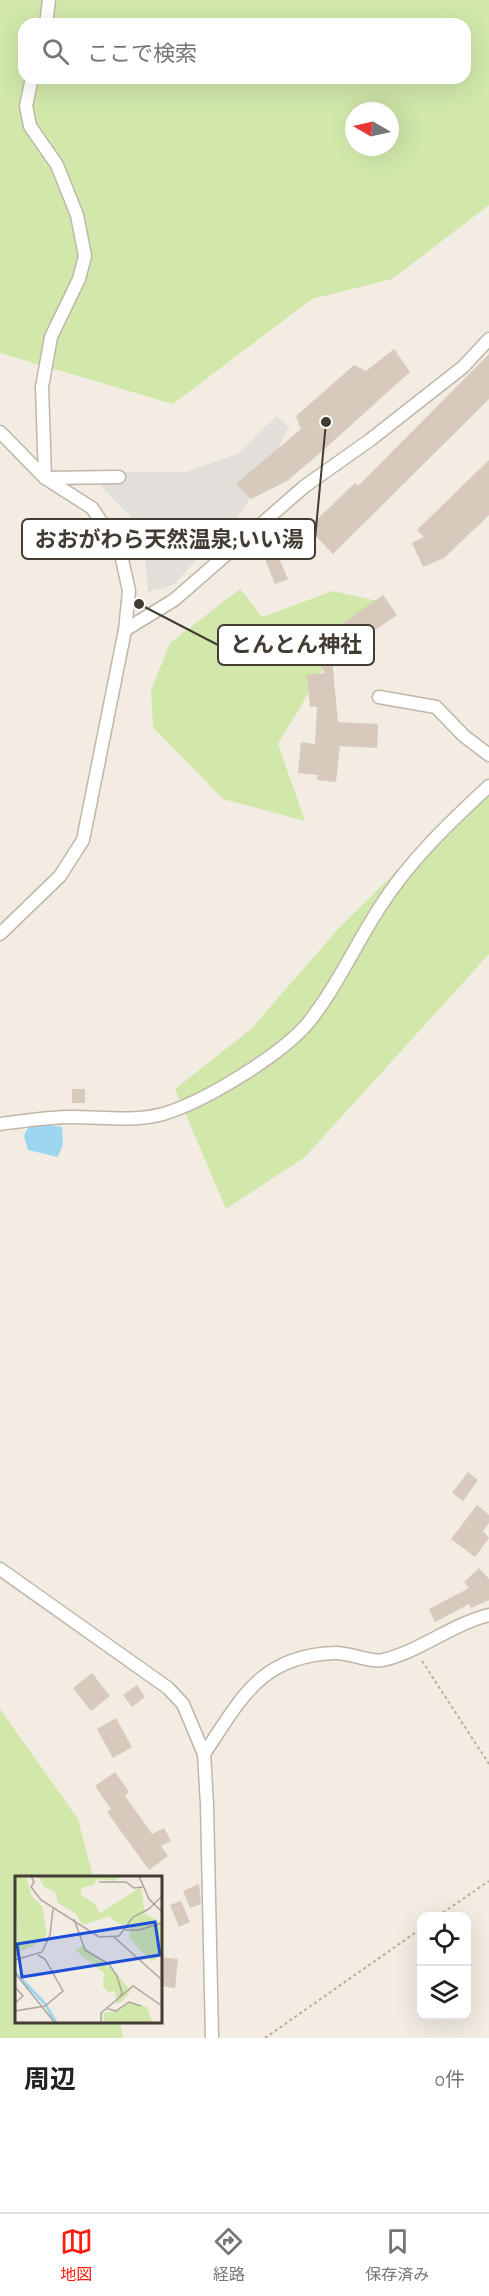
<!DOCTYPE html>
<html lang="ja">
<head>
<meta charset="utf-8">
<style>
	body { margin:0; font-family:"Alegreya Sans","Noto Sans JP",sans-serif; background:#f2f2f2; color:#222 }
	.controls { position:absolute; right:18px; bottom:18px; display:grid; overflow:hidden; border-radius:12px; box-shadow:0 6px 24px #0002 }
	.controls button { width:54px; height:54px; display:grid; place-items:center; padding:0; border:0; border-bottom:2px solid #e0e0e0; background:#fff; color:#222; font:30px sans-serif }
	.compass { position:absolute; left:345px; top:102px; width:54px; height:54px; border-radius:50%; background:#fff; box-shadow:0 6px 24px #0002; rotate:279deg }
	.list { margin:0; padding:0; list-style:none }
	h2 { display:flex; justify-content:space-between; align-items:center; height:78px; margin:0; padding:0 24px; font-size:26px }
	h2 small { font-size:20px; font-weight:400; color:#767676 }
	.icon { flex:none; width:33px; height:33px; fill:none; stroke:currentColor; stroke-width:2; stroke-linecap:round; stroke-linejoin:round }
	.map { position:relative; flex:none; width:489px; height:2038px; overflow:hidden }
	.search { position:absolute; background:#fff; box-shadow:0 6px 24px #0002; left:18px; right:18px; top:18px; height:66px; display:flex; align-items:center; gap:15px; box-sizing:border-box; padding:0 21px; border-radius:18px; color:#767676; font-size:22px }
	.sheet { height:174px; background:#fff }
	nav { display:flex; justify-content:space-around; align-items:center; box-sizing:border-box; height:84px; border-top:2px solid #e0e0e0; background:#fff; font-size:16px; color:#767676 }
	nav a { display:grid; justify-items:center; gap:3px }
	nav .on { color:#ff1b0d }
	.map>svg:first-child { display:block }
	.green { fill:#d1e8aa; fill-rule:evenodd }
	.parking { fill:#e2dfdb }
	.water { fill:#9cd6f1 }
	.building { fill:#d7c9bb }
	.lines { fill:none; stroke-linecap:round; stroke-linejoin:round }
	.street-casing { stroke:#c0b6a8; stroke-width:15 }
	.path { stroke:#bfad96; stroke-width:2; stroke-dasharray:3 3; stroke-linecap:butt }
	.street { stroke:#fff; stroke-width:12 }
	.inset-river { fill:none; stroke:#9cd6f1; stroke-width:3 }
	.inset-road { fill:none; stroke:#aca69d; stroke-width:1.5 }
	.view { fill:#1d4ed8; fill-opacity:0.15; stroke:#1d4ed8; stroke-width:3 }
	.inset-edge { fill:none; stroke:#433c33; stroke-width:3 }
	.leader { fill:none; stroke:#433c33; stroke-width:2 }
	.callout-dot { fill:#433c33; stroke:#fff; stroke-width:2 }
	.callout { fill:#fff; stroke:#433c33; stroke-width:2 }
	.callout-label { font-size:22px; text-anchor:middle; font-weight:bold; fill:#433c33 }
</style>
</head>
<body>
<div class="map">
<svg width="489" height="2038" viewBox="0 0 489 2038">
	<rect width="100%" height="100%" fill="#f2ece3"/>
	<!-- green -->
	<g class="green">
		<path d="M0,0H489V205L392,279L312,299L173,404L0,353ZM24,24H465V78H24ZM354,111H390V147H354Z"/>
		<path d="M240,589L262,617L333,591L378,601L347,629L278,744L305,821L223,799L153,727L151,690L170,643Z"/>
		<path d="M489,793V954L305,1157L226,1209L175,1089L251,1029L338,929L431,837Z"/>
		<path d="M0,1709L78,1819L93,1877L16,1878V2022H120L123,2038H0Z"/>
	</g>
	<!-- parking -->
	<path class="parking" d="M277,416L289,428L242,512L173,585L148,592L143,530L103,488L99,472H186L237,454Z"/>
	<!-- water -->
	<path class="water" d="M36,1123L62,1127L63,1144L58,1157L28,1150L24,1136L28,1127Z"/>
	<!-- building -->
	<g class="building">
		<path d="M394,349L410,372L320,453L287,481L251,499L236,484L301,429L296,416L354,365L366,371Z"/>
		<path d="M489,354V399L333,554L308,528L355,483L358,486Z"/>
		<path d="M489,460V515L444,558L423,567L412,543L424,537L417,530Z"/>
		<path d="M277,554L288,579L275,584L265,559Z"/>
		<path d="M383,595L397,615L362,639L376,648L367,660L349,648L332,659L338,722L378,724L377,748L340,746L336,782L317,780L318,775L298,773L301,742L315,744L317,707H310L307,675L325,673L308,647Z"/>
		<rect x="72" y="1089" width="13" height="14"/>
		<path d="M468,1472L478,1480L463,1501L452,1493Z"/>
		<path d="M477,1505L489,1515V1523L483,1531L489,1538L475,1557L451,1539Z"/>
		<path d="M479,1568L489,1579V1600L471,1608L469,1604L435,1622L429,1609L469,1588L464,1582Z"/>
		<path d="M92,1673L110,1696L91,1711L73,1688Z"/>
		<path d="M137,1685L145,1697L132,1707L123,1695Z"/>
		<path d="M116,1718L132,1747L113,1758L97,1729Z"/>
		<path d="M115,1772L129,1792L125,1796L152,1834L164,1828L171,1841L161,1846L168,1856L149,1870L107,1812L111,1809L95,1786Z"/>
		<path d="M199,1884L201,1904L190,1908L183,1891Z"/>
		<path d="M181,1901L190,1922L179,1927L170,1905Z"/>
		<path d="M160,1957L178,1959L175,1988L160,1986Z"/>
	</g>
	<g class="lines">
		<defs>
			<g id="street">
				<path d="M46,24L49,0"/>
				<path d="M32,78L26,106L30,126L57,165L77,215L85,256L79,279L51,337L42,387L45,478"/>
				<path d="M0,432L45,478L92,508L120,550L129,591L125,630L83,840L60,876L0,934"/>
				<path d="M47,478L119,477"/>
				<path d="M125,630L174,600L305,486L370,440L463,367L489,339"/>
				<path d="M379,697L436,707L464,736L489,755"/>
				<path d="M0,1124C24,1121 48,1117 72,1117C102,1117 134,1122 163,1114C204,1102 281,1055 308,1023C337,987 355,945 380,907C409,861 449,823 489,786"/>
				<path d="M0,1569L168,1688L183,1704L204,1754L207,1804L212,2038"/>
				<path d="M204,1754C241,1699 260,1656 334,1653C349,1652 370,1663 383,1660C421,1651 452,1624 489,1615"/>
			</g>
		</defs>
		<!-- street casing -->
		<use href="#street" class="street-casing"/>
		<!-- path -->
		<g class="path">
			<path d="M422,1661L489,1764"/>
			<path d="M438,1916L489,1881"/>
			<path d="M265,2038L422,1928"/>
		</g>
		<!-- street -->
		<use href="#street" class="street"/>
	</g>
	<!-- overview -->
	<g transform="translate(15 1876)">
		<rect width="147" height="147" fill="#f2ece3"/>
		<path d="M0,0H11L16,19L27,30L32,59L17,71L3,76ZM23,0H107L100,5L82,3L78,9L66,12V19L79,27L85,37L126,11L130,38L147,47V80L136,85L114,62L116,49L104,48L94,40L68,49L60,37L43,27L40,16L29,11ZM68,70L98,94L116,115L106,126L101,128L100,115L93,116L88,110L89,97L60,74ZM116,126L132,131L138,147H88L89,137L104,134Z" fill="#d1e8aa"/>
		<path class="inset-river" d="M0,96L30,128L41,146"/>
		<path class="inset-road" d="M16,0L19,6L16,11L26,24L84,61L104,60L118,41L134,33L147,20M124,0L134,23L147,36M84,6H111L119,12L128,11M59,43L70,74L94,88L102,100L107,117L104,122M110,54H124L147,47M99,61L147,104M0,84L27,76L35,59L38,33M0,97L40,147M0,111L8,120L0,127M93,133L101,135L114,126L126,130M0,135L30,130L48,115L30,83L23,79M86,147V137L118,110L147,130"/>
		<path class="view" d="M140,46L145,79L7,101L2,68Z"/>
		<rect width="147" height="147" class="inset-edge"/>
	</g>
	<!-- callouts -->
	<path class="leader" d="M326 422L315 539M139 604L218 645"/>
	<g class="callout-dot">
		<circle cx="326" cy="422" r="6"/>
		<circle cx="139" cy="604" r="6"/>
	</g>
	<g class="callout">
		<rect x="22" y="519" width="293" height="40" rx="6"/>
		<rect x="218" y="625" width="156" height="40" rx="6"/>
	</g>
	<g class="callout-label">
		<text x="169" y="547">おおがわら天然温泉;いい湯</text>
		<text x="296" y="652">とんとん神社</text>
	</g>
</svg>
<div class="controls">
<button><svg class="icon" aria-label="locate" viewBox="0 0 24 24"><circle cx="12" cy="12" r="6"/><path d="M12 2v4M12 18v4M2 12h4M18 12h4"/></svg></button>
<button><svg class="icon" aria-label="layers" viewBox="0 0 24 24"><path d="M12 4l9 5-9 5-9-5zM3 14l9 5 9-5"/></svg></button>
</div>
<svg class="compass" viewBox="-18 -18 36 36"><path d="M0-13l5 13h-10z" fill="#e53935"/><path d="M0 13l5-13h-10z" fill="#767676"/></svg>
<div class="search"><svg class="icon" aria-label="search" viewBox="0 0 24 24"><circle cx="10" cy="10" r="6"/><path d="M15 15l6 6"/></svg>ここで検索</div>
</div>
<section class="sheet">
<h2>周辺<small>0件</small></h2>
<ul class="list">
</ul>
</section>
<nav>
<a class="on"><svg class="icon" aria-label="map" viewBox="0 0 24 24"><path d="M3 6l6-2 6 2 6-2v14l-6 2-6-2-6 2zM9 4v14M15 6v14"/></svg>地図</a>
<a><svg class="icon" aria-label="directions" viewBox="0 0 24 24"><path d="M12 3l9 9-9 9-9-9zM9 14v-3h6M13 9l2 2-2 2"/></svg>経路</a>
<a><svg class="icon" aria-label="saved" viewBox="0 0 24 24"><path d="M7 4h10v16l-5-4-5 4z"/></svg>保存済み</a>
</nav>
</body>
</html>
